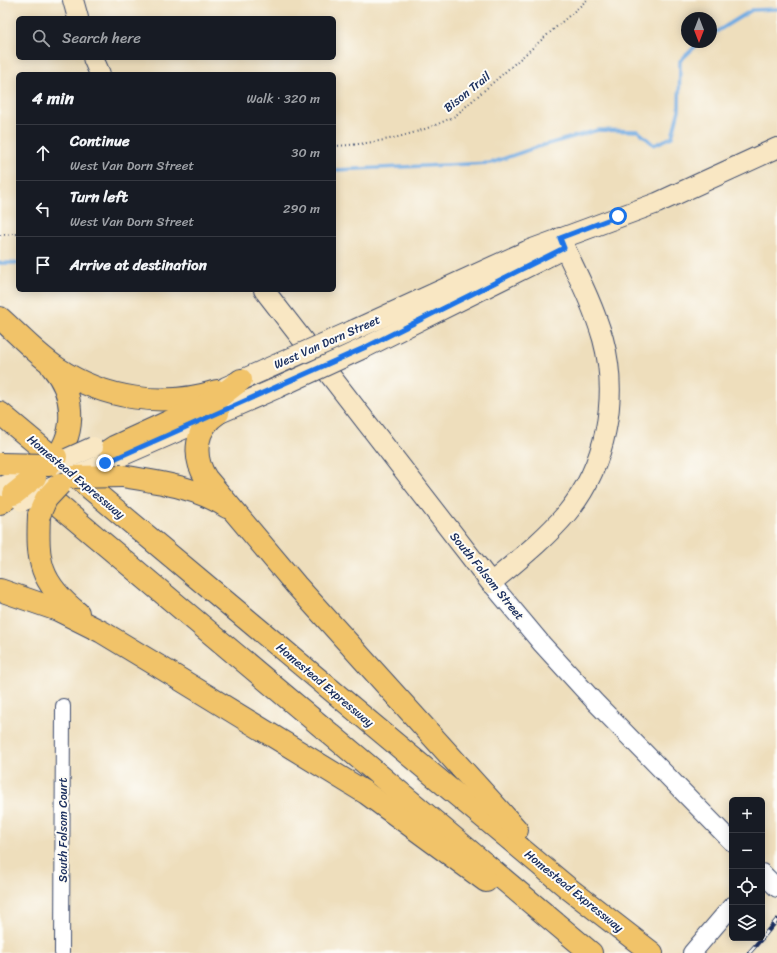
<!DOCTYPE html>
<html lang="en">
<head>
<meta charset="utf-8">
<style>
	body { margin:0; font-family:Sriracha,sans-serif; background:#20242c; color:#f1f3f6 }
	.controls { position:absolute; right:12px; bottom:12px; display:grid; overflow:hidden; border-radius:6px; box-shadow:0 2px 10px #0003 }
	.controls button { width:36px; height:36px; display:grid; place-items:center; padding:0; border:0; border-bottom:1px solid #363941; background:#171b24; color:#f1f3f6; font:20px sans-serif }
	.compass { position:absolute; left:681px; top:12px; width:36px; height:36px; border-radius:50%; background:#171b24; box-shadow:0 2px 10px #0003; rotate:180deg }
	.stop { position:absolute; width:12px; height:12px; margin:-9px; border:3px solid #1a73e8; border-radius:50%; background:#fff }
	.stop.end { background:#1a73e8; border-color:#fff; box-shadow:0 1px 4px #0008 }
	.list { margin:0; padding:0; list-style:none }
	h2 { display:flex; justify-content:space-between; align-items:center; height:52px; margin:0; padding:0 16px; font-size:17px }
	h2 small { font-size:13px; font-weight:400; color:#9ea1a6 }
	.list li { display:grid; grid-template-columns:26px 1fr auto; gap:12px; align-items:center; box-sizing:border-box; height:56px; padding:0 16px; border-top:1px solid #363941 }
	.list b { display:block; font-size:15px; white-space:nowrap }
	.list p { margin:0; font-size:13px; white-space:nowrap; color:#9ea1a6 }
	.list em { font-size:13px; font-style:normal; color:#9ea1a6 }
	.icon { flex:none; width:22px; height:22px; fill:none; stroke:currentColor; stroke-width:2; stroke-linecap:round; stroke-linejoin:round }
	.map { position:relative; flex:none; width:777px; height:953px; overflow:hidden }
	.search { position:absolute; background:#171b24; box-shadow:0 2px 10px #0003; left:16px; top:16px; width:320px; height:44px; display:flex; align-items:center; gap:10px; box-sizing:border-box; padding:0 14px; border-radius:6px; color:#9ea1a6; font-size:15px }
	.panel { position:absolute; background:#171b24; box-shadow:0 2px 10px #0003; left:16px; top:72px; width:320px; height:220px; border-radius:6px }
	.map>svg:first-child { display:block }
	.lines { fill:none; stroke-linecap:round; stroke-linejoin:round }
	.stream { stroke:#72abe2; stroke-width:3.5 }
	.minor-casing { stroke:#3b496c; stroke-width:16 }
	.tertiary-casing { stroke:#3b496c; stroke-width:20 }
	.secondary-casing { stroke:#3b496c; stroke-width:22 }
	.motorway-casing { stroke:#3b496c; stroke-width:24 }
	.path { stroke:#3b496c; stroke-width:2; stroke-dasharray:1 3; stroke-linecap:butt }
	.minor { stroke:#fff; stroke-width:14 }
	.tertiary { stroke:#fff; stroke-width:18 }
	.secondary { stroke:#f9e7c3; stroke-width:20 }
	.motorway { stroke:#f1c369; stroke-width:22 }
	.rail-casing { stroke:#1b2f5e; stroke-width:4.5 }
	.rail { stroke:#fdfcf7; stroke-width:3; stroke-dasharray:9; stroke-linecap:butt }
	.secondary-bridge-casing { stroke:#3b496c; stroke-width:22; stroke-linecap:butt }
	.motorway-bridge-casing { stroke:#3b496c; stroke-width:24; stroke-linecap:butt }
	.secondary-bridge { stroke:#f9e7c3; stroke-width:20 }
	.motorway-bridge { stroke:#f1c369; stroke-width:22 }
	.route { stroke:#1a73e8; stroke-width:5 }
	.labels { text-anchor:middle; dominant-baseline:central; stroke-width:4; stroke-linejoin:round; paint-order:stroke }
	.street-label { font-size:12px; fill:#1b2f5e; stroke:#fdfcf7 }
</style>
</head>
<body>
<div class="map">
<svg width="777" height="953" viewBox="0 0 777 953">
	<rect width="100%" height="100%" fill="#fdfcf7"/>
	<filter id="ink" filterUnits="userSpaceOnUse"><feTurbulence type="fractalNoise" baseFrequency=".025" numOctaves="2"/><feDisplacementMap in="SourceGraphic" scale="8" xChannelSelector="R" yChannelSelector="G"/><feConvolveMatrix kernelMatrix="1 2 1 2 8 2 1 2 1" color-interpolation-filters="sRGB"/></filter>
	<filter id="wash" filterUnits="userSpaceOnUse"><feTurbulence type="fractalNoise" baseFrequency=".012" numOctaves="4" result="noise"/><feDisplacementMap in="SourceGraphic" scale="16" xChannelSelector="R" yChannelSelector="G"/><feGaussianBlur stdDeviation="0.9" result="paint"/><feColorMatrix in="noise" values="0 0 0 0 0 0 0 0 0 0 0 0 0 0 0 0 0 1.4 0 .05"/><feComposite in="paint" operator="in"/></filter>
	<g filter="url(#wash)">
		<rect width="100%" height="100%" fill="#eedebc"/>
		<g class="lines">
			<!-- stream -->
			<g class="stream">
				<path d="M711,35L752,10L777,9"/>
				<path d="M334,170L491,163L537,147L598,130L638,131L654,145L672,137L679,110L680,61L700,42"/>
				<path d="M0,263H18"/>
			</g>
		</g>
	</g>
	<g filter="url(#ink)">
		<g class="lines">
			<defs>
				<path id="minor" d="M62,953L63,706"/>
				<g id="tertiary">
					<path d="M491,583L542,644L595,702L732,842"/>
					<path d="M762,873L777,888"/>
					<path d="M692,953L732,906"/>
				</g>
				<g id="secondary">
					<path d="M73,0L78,18"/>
					<path d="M93,58L100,74"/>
					<path d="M264,290L491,583C517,561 545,539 567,513C606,466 619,398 603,339C593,304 575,270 560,238"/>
					<path d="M354,330L527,251L657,203L777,148"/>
					<path d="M366,347L555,253"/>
					<path d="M226,387L264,370"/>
					<path d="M105,463L277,388"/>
				</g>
				<g id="motorway">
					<path d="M0,318C18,334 36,354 57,368C104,399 163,408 217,391"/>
					<path d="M52,367C74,392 77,431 56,457"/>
					<path d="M0,413L568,888L652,953"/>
					<path d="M218,413C195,428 192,456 206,478L296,585L517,830"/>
					<path d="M88,464L114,447L214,401L241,380"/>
					<path d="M122,476C157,482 197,487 227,507"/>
					<path d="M33,484L591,953"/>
					<path d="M0,503L14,494"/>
					<path d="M39,515C37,561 39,582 78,613"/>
					<path d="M0,590L58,610L102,632L160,667L366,793L486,881"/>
				</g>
			</defs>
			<!-- minor casing -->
			<use href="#minor" class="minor-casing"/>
			<!-- tertiary casing -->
			<use href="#tertiary" class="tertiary-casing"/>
			<!-- secondary casing -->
			<use href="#secondary" class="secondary-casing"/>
			<!-- motorway casing -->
			<use href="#motorway" class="motorway-casing"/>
			<!-- path -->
			<g class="path">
				<path d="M334,146C376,144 418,135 455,116L587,0"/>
				<path d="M0,235L18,234"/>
			</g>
			<!-- minor -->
			<use href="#minor" class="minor"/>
			<!-- tertiary -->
			<use href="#tertiary" class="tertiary"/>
			<!-- secondary -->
			<use href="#secondary" class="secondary"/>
			<!-- motorway -->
			<use href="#motorway" class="motorway"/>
			<defs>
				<g id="rail">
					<path d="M762,938L777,920"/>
					<path d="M749,953L762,938"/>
				</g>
			</defs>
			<!-- rail casing -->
			<use href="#rail" class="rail-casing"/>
			<!-- rail -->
			<use href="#rail" class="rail"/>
			<defs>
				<g id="secondary-bridge">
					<path d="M264,370L354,330"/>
					<path d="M277,388L366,347"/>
					<path d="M53,465L93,447"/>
					<path d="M74,477L105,463"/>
					<path d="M4,486L34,474"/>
					<path d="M22,501L60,484"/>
				</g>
				<g id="motorway-bridge">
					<path d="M0,464L49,465L56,457"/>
					<path d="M74,477L122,476"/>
					<path d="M14,494L35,477"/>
					<path d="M39,515L46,499L60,484"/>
				</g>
			</defs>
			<!-- secondary-bridge casing -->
			<use href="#secondary-bridge" class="secondary-bridge-casing"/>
			<!-- motorway-bridge casing -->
			<use href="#motorway-bridge" class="motorway-bridge-casing"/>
			<!-- secondary-bridge -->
			<use href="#secondary-bridge" class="secondary-bridge"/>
			<!-- motorway-bridge -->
			<use href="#motorway-bridge" class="motorway-bridge"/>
		</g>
	</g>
	<g class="lines" filter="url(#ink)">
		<!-- route -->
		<path class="route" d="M105,463L366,347L564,248L560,238L618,216"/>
	</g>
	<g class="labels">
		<!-- street labels -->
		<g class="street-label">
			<text transform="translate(467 92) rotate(-39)">Bison Trail</text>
			<text transform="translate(327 342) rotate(-24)">West Van Dorn Street</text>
			<text transform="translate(76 477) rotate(40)">Homestead Expressway</text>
			<text transform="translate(487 576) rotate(51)">South Folsom Street</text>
			<text transform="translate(325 685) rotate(40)">Homestead Expressway</text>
			<text transform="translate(63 830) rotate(-90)">South Folsom Court</text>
			<text transform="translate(574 891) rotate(39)">Homestead Expressway</text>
		</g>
	</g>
</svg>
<div class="controls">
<button>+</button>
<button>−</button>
<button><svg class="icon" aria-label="locate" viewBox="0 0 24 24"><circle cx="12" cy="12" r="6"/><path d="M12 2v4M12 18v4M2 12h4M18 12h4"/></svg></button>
<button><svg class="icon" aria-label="layers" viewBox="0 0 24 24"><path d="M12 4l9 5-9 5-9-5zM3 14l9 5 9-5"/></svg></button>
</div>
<svg class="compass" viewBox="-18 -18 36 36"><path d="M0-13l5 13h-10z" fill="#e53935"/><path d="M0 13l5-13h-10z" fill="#9ea1a6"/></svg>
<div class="stop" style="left:618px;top:216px"></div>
<div class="stop end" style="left:105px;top:463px"></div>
<div class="search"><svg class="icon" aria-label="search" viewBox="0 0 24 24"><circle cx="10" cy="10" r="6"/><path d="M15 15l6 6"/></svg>Search here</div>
<section class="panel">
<h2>4 min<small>Walk · 320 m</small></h2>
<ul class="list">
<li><svg class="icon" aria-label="ahead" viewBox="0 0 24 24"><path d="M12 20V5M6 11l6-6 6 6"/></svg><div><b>Continue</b><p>West Van Dorn Street</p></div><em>30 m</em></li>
<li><svg class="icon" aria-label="left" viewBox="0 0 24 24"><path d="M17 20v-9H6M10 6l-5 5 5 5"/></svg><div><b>Turn left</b><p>West Van Dorn Street</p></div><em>290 m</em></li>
<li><svg class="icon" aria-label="arrive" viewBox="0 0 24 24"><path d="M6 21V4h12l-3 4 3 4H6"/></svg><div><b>Arrive at destination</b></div></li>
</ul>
</section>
</div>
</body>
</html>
